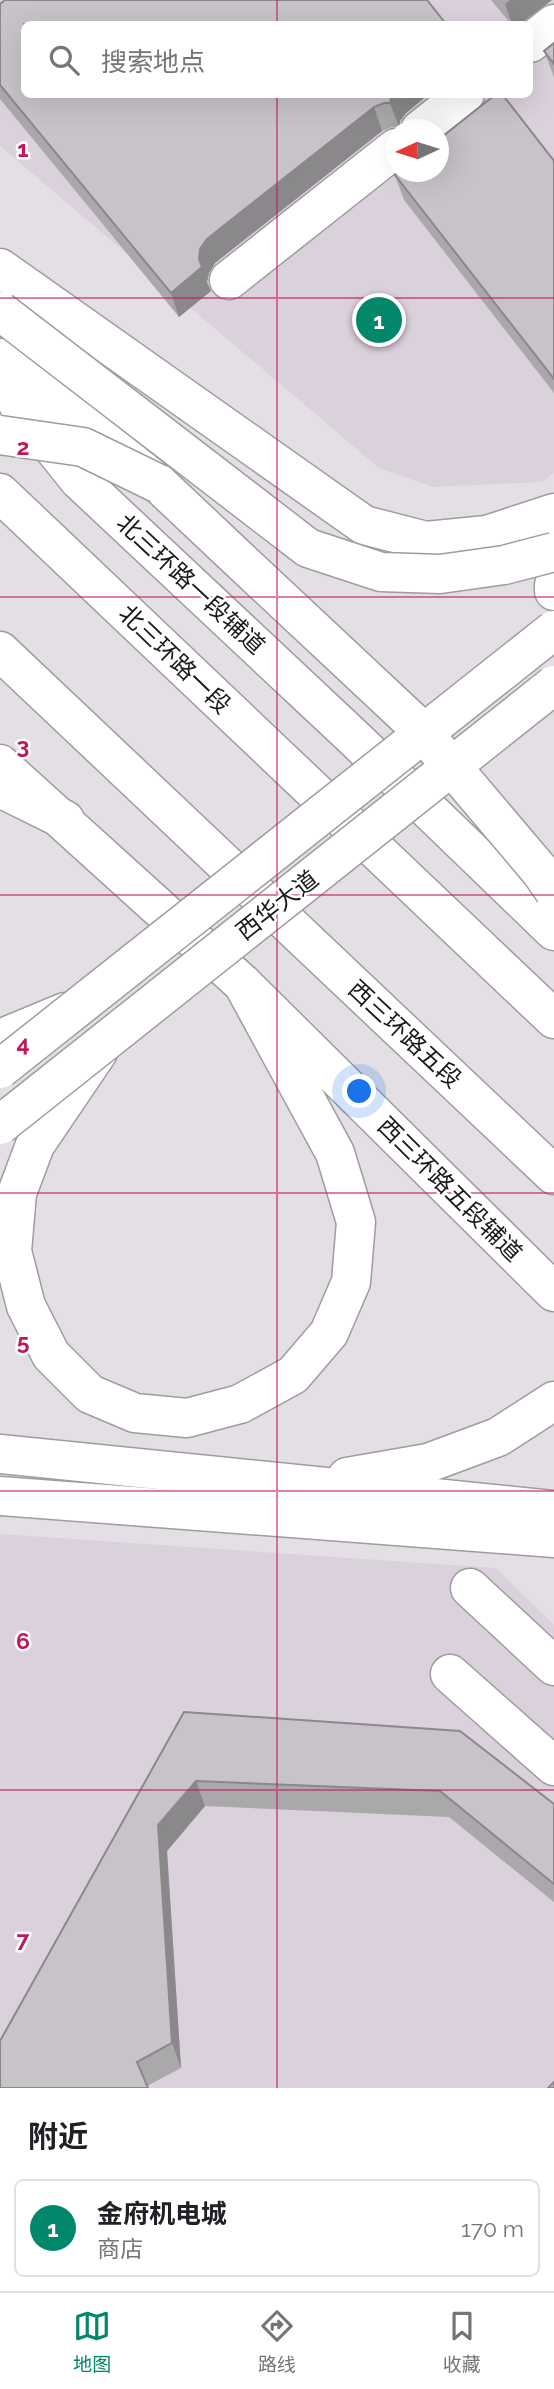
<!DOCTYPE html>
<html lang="zh">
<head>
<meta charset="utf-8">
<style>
	body { margin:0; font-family:Raleway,"Noto Sans SC",sans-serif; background:#f6f6f6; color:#202124 }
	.compass { position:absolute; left:386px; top:119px; width:63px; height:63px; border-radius:50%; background:#fff; box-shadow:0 7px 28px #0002; rotate:266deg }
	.you { position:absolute; left:360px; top:1092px; width:24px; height:24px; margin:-18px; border:5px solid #fff; border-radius:50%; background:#1a73e8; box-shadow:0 0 0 10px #1a73e833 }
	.badge { display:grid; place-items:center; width:46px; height:46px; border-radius:50%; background:#03876b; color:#fff; font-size:23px; font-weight:700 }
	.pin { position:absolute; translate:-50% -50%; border:4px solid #fff; box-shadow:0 2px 7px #0006 }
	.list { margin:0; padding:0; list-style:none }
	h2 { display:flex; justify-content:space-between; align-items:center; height:91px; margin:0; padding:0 28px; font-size:30px }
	h2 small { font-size:23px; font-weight:400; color:#757577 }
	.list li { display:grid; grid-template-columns:46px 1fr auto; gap:21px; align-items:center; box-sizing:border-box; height:98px; margin:0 14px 14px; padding:0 14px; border:2px solid #e0e0e0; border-radius:10px }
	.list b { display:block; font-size:26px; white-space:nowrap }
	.list p { margin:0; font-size:23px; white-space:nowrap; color:#757577 }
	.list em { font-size:23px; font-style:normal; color:#757577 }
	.icon { flex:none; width:38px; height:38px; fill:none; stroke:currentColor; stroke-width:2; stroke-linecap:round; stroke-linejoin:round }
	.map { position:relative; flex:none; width:554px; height:2088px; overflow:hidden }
	.search { position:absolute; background:#fff; box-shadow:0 7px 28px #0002; left:21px; right:21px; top:21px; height:77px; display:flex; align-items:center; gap:18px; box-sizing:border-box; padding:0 24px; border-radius:10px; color:#757577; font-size:26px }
	.sheet { height:203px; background:#fff }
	nav { display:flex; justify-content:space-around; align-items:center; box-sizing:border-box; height:98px; border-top:2px solid #e0e0e0; background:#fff; font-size:19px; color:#757577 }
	nav a { display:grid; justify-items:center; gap:4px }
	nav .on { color:#03876b }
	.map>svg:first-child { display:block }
	.built { fill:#dbd1dc; fill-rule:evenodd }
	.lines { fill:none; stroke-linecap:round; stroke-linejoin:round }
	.minor-casing { stroke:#9f9ba0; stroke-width:41 }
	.major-casing { stroke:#9f9ba0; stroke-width:41 }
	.highway-casing { stroke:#9f9ba0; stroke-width:41 }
	.minor { stroke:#fff; stroke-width:38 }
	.major { stroke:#fff; stroke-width:38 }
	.highway { stroke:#fff; stroke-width:38 }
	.highway-bridge-casing { stroke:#9f9ba0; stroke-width:41; stroke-linecap:butt }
	.highway-bridge { stroke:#fff; stroke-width:38 }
	.wall { fill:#aba8ac }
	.shaded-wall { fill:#8b888c }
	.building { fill:#c7c3c8; stroke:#8b888c; stroke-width:2 }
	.grid { fill:none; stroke:#c2185b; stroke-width:2; stroke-opacity:0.55 }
	.labels { text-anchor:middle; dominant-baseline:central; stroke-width:5; stroke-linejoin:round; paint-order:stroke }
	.street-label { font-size:24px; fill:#19181a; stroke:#fff }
	.grid-label { font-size:23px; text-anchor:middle; font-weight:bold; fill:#c2185b; stroke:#fff; stroke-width:5; stroke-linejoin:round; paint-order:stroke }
</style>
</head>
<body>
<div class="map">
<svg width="554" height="2088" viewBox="0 0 554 2088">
	<rect width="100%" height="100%" fill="#e4dfe5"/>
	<!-- built -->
	<g class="built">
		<path d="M0,0H554V473L542,482L433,487L379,468L0,146ZM24,24H530V94H24ZM396,130H438V172H396Z"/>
		<path d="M0,1534L496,1568L554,1625V2088H0Z"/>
	</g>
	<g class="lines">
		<defs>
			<g id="minor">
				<path d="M530,43L554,24"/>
				<path d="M420,130L465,94"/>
				<path d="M229,280L396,148"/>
				<path d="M0,1496L554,1538"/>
				<path d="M470,1588L554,1666"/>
				<path d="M450,1674L554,1766"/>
			</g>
			<g id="major">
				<path d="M0,268L364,525L426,541L487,535L554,513"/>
				<path d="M0,373L18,404L79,480L352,736L554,931"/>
				<path d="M554,585V591"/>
				<path d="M0,764L243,984L554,1292"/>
			</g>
			<g id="highway">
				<path d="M0,358L159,484L230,551"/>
				<path d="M0,493L554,1019"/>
				<path d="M0,651L554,1175"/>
				<path d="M0,788L65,820"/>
				<path d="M0,1039L65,1012"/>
				<path d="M98,1052L35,1145L17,1193L12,1251L26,1306L51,1355L90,1394L135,1413L187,1418L240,1404L293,1375L329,1333L351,1282L356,1222L335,1153L243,984"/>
				<path d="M0,1454L554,1510"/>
				<path d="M347,1477L428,1463L498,1437L554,1401"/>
			</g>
		</defs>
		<!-- minor casing -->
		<use href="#minor" class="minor-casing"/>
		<!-- major casing -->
		<use href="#major" class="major-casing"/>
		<!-- highway casing -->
		<use href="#highway" class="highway-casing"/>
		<!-- minor -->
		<use href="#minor" class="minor"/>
		<!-- major -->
		<use href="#major" class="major"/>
		<!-- highway -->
		<use href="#highway" class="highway"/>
		<defs>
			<g id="highway-bridge">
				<path d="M0,311L308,548L381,572L440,574L504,565L554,552"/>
				<path d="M0,435L83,447L159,484"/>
				<path d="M230,551L419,728L541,872L554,891"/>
				<path d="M0,1069L554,630"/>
				<path d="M0,1125L554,685"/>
			</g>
		</defs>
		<!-- highway-bridge casing -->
		<use href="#highway-bridge" class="highway-bridge-casing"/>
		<!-- highway-bridge -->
		<use href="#highway-bridge" class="highway-bridge"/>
	</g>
	<!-- wall -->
	<g class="wall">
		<path d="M491,0H552L520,24H511Z"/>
		<path d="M0,4L429,94L406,113L400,121L399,127H392L382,131L215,263L209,273L207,282L211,291L179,317L0,99Z"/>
		<path d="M554,43V77L544,51Z"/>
		<path d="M554,161V393L404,200L395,175Z"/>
		<path d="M184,1712L554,1804V1902L449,1817L205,1806L167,1851L181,2068L147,2086L0,2088Z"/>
	</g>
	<!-- shaded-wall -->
	<g class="shaded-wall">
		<path d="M510,0H552L520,24H512L505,4Z"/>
		<path d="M394,94H429L406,113L400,121L399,127L390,103L391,98Z"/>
		<path d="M374,107L382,131L215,263L209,273L207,282L211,291L179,317L171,293L199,259L200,249L207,239Z"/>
		<path d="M196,1781L205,1806L167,1851L181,2068L172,2043L158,1825Z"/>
	</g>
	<!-- building -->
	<g class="building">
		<path d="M5,0H427L446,24H24V94H394L391,98L390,103H384L374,107L207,239L200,249L199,259L202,267L171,293L0,85V4Z"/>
		<path d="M554,43V64L544,51Z"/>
		<path d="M496,94H502L554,161V379L395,175L399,172H438V140Z"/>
		<path d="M184,1712L460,1731L554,1804V1884L440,1791L196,1781L158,1825L172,2043L137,2062L148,2088H0V2041Z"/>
		<path d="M554,2082V2088H548Z"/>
	</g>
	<!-- grid -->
	<path class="grid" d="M277,0V24M277,94V2088M0,298H554M0,597H554M0,895H554M0,1193H554M0,1491H554M0,1790H554"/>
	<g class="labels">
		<!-- street labels -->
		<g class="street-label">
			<text transform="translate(191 584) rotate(43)">北三环路一段辅道</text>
			<text transform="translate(175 659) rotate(44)">北三环路一段</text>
			<text transform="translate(277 905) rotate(-38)">西华大道</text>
			<text transform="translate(405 1034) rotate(43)">西三环路五段</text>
			<text transform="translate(450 1189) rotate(45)">西三环路五段辅道</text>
		</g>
	</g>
	<g class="grid-label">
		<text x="23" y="157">1</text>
		<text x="23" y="455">2</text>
		<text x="23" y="754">3</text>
		<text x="23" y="1052">4</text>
		<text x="23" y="1350">5</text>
		<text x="23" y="1649">6</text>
		<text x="23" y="1947">7</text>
	</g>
</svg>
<svg class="compass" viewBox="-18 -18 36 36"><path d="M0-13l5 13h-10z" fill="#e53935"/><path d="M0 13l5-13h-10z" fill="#757577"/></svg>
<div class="you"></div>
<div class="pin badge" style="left:379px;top:320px">1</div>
<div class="search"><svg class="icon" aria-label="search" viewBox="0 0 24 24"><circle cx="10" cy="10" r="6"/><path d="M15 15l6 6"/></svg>搜索地点</div>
</div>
<section class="sheet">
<h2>附近<small></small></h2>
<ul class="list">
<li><span class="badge">1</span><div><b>金府机电城</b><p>商店</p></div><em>170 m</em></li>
</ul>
</section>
<nav>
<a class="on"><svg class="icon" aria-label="map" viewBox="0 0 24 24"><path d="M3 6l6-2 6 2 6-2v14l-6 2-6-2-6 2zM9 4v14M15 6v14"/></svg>地图</a>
<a><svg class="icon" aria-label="directions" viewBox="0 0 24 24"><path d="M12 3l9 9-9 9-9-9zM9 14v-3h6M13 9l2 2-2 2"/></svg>路线</a>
<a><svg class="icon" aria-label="saved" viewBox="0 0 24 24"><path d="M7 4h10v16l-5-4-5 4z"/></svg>收藏</a>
</nav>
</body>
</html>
